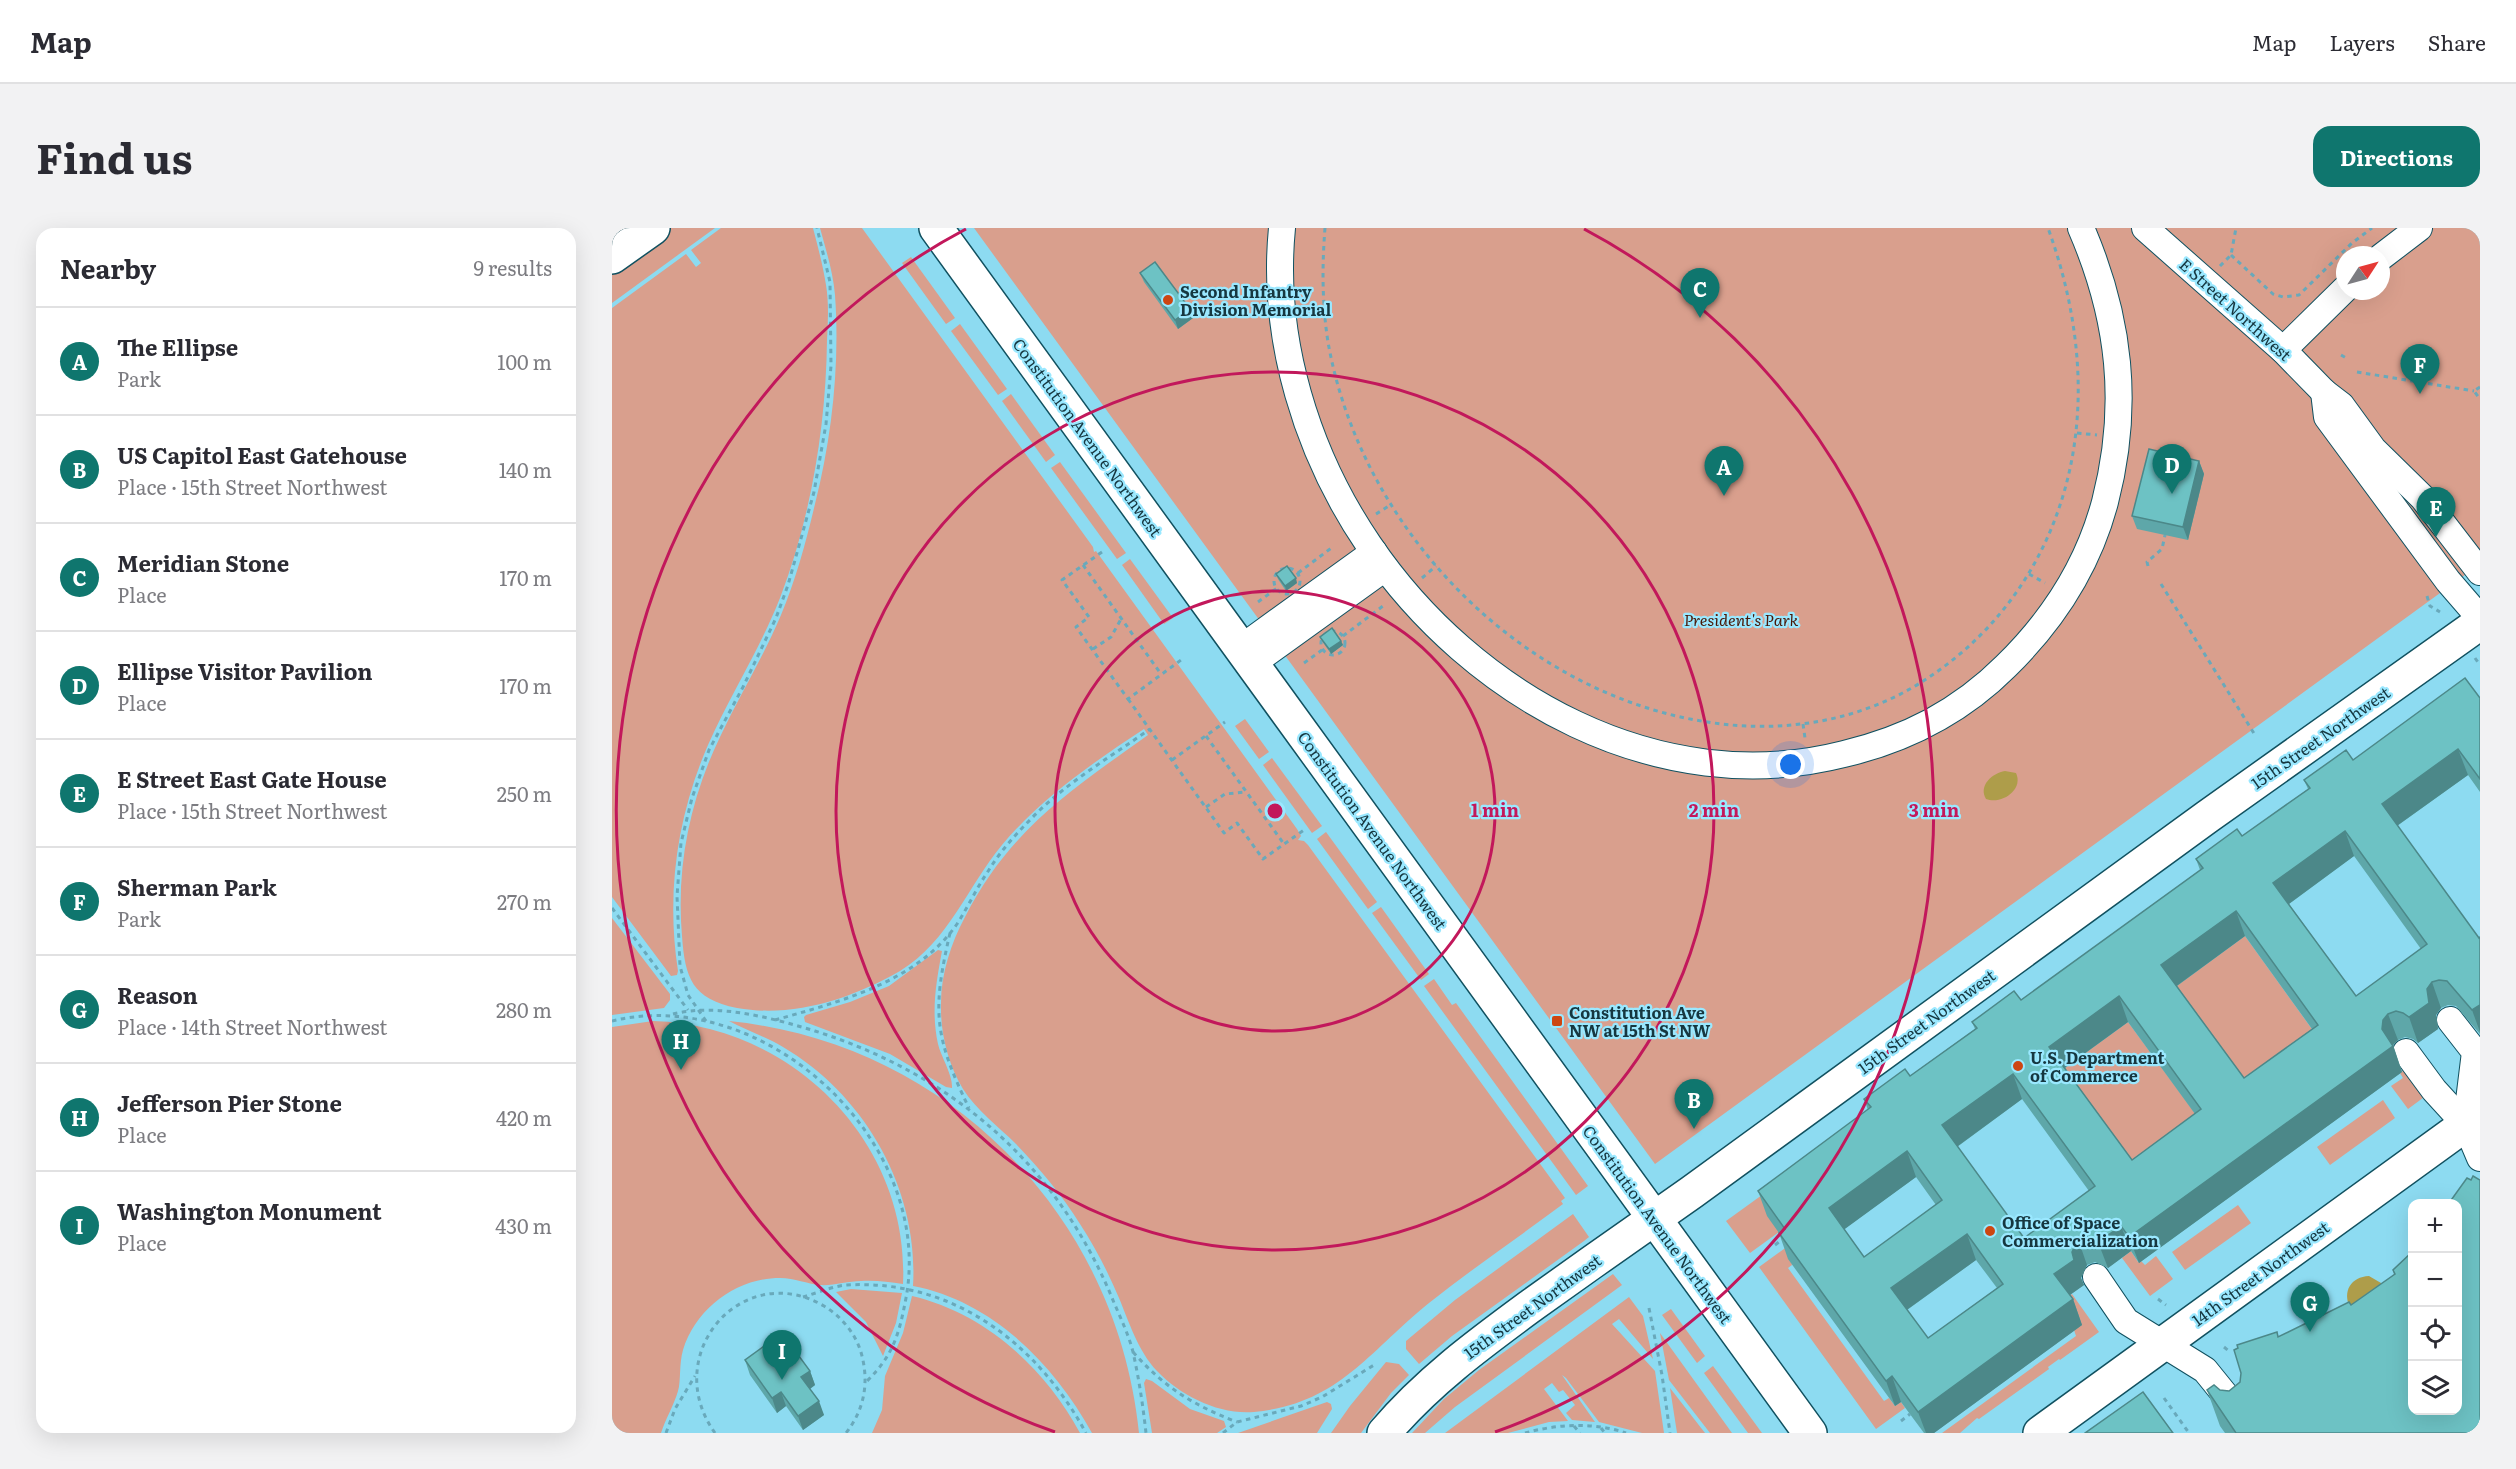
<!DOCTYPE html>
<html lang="en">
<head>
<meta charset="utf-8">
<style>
	body { margin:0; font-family:Literata,serif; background:#f2f2f3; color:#2b2b33 }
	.controls { position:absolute; right:18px; bottom:18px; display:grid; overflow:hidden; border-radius:12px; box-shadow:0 6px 24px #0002 }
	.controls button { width:54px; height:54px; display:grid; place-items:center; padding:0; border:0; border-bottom:2px solid #e1e1e2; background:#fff; color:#2b2b33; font:30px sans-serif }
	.compass { position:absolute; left:1724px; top:18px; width:54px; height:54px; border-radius:50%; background:#fff; box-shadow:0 6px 24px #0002; rotate:54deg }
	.you { position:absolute; left:1179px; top:537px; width:21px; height:21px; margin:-15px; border:4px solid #fff; border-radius:50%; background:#1a73e8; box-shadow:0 0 0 9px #1a73e833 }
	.badge { display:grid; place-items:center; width:39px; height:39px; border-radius:50%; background:#0f766e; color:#fff; font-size:20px; font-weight:700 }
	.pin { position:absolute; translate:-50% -50px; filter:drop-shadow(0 2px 3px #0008) }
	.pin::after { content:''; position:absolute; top:32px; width:21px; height:18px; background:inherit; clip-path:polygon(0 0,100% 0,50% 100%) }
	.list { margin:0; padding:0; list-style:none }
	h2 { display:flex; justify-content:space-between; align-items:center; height:78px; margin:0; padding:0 24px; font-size:26px }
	h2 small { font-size:20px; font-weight:400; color:#7c7c81 }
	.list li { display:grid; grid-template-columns:39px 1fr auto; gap:18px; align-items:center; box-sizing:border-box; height:108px; padding:0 24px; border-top:2px solid #e1e1e2 }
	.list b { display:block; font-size:22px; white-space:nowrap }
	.list p { margin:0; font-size:20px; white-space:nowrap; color:#7c7c81 }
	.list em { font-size:20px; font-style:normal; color:#7c7c81 }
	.icon { flex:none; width:33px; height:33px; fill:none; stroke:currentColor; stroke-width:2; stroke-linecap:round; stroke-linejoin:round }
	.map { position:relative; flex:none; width:1868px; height:1205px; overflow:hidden; border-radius:18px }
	header { display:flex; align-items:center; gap:36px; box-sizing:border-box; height:84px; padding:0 30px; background:#fff; border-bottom:2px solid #e1e1e2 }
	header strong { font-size:28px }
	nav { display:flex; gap:33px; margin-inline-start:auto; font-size:21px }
	.intro { display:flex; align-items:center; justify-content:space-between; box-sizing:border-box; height:144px; padding:0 36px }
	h1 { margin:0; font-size:42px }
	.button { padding:15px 27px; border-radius:18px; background:#0f766e; color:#fff; font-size:21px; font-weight:700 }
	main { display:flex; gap:36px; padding:0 36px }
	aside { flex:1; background:#fff; border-radius:18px; box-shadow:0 6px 24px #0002 }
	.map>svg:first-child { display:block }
	.green { fill:#d99f8d; fill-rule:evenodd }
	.water { fill:#ae9d4a }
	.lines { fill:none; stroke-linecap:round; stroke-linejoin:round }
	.minor-casing { stroke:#115160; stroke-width:28 }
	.major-casing { stroke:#115160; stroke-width:36 }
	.highway-casing { stroke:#115160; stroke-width:36 }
	.path { stroke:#69a9bb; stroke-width:3; stroke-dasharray:4.5 4.5; stroke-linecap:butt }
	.minor { stroke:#fff; stroke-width:26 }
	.major { stroke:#fff; stroke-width:33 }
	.highway { stroke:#fff; stroke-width:33 }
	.wall { fill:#5ea7a9; fill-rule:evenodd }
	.shaded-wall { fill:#4c8889 }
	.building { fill:#6dc2c4; stroke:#4c8889; stroke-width:1.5; fill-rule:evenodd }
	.ring { fill:none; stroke:#c2185b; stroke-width:3 }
	.poi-dot { fill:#cd4612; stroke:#9ae8ff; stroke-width:2 }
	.labels { text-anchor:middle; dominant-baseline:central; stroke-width:4.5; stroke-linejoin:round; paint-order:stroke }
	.poi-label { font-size:16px; font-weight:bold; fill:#163740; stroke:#9ae8ff; text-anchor:start }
	.street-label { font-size:16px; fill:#163740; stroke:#9ae8ff }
	.park-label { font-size:16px; font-style:italic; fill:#491706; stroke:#9ae8ff }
	.centre { fill:#c2185b; stroke:#9ae8ff; stroke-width:3 }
	.ring-label { font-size:18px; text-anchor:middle; font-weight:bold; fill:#c2185b; stroke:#9ae8ff; stroke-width:4.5; stroke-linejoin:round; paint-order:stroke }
</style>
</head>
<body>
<header>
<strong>Map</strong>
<nav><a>Map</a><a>Layers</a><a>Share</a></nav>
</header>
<div class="intro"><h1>Find us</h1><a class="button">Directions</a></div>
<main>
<aside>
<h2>Nearby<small>9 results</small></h2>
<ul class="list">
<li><span class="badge">A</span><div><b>The Ellipse</b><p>Park</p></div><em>100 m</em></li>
<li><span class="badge">B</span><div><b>US Capitol East Gatehouse</b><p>Place · 15th Street Northwest</p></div><em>140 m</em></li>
<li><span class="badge">C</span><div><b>Meridian Stone</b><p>Place</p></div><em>170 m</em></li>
<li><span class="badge">D</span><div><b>Ellipse Visitor Pavilion</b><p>Place</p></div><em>170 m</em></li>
<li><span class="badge">E</span><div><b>E Street East Gate House</b><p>Place · 15th Street Northwest</p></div><em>250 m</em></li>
<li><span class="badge">F</span><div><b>Sherman Park</b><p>Park</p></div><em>270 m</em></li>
<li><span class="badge">G</span><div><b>Reason</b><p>Place · 14th Street Northwest</p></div><em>280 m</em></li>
<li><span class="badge">H</span><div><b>Jefferson Pier Stone</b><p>Place</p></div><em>420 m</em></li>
<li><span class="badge">I</span><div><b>Washington Monument</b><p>Place</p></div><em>430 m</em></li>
</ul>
</aside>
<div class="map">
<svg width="1868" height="1205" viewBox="0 0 1868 1205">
	<rect width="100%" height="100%" fill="#8ddbf1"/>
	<!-- green -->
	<g class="green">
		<path d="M0,0H103L0,75Z"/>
		<path d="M109,0H201C206,19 211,38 214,57C217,75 216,94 215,112C214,199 199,289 168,370C148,421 118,467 96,517C65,588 54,666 66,743L65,747L59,748L0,669V80L74,26L84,39L89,35L79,22Z"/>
		<path d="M208,0H250L481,319L482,324L484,323L685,601L689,608L686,612L692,613L696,617L953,970L949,973L951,976C907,1009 861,1040 817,1075C757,1123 727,1176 642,1184C607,1187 569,1168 545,1143C526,1123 517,1094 507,1070C496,1044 483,1019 468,996C450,967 428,941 404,916C386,898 365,883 351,861C336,836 328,804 329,775C329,746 339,715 353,689C397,602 459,562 536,507L532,501C482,534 429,570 390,617C355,659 337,713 288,743C239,771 181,790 125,780C80,771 73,750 70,708C64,639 78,571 108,509C127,468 151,430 169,387C184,351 194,314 203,276C220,209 228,136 223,67C221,44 214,22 208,0Z"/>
		<path d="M362,0H1868V336L1043,936ZM1733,27H1769V63H1733Z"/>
		<path d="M299,29L343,90L334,96L290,35Z"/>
		<path d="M348,96L395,161L386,167L339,103Z"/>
		<path d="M399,166L443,227L434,234L390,173Z"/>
		<path d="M448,234L514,325L505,331L439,240Z"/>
		<path d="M518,331L561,390L552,396L510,337Z"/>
		<path d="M633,491L657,524L647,531L623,498Z"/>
		<path d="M660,530L710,598L700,605L651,537Z"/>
		<path d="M714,604L765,674L756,681L705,611Z"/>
		<path d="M769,679L817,746L809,752L760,685Z"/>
		<path d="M0,690L58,766V772L52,780L0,787Z"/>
		<path d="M1633,708L1715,822L1641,876L1559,762Z"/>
		<path d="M326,722L330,723C324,755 319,784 326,816C329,829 341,847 340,860L334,859L278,826L193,794L192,789L194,787L238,774L277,758Z"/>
		<path d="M822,751L840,777L844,775L976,958L964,967L812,758Z"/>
		<path d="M41,793C180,797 298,914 291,1056C277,1054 263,1052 249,1053C236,1053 221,1058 208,1057C195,1056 183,1050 168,1050C125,1050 84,1080 71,1122C67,1135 69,1154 66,1163C62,1177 54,1190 49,1205H0V799Z"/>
		<path d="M117,793C335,815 505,987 527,1205H480C442,1136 380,1073 301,1058C307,962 253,867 171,819C154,809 134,802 117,793Z"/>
		<path d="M1516,794L1599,907L1529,957L1447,844Z"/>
		<path d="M1783,832L1819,864L1796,881L1779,858L1791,850L1788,845L1791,843Z"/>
		<path d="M1771,872L1783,890L1718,937L1705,919Z"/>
		<path d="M1200,931L1167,1004L1138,1025L1114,993Z"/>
		<path d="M1626,977L1639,995L1573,1042L1560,1024Z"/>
		<path d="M961,986L977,1009L972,1013L840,1108L807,1136L794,1121V1113L843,1072Z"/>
		<path d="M1176,1018L1180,1037L1176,1040L1272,1173L1277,1170L1283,1178L1289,1174L1293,1180L1264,1201L1147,1039Z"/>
		<path d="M1519,1023L1526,1034L1529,1033L1533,1037L1544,1028L1561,1051L1538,1068L1510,1030Z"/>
		<path d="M1001,1046L1010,1057L843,1179L813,1205H800L832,1171L867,1142Z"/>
		<path d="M239,1061L290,1065L284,1095L271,1128L254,1094L224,1064Z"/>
		<path d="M1460,1066L1487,1104L1448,1132L1447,1131L1436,1139L1437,1141L1367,1191L1365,1190L1348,1205H1330L1464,1108L1452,1072Z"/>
		<path d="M300,1068C373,1085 433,1140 468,1205H260L270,1182L273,1148L291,1105Z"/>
		<path d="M1017,1069L1031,1088L1041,1131L1007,1091L1000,1096L1043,1143L1052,1205H1030L987,1194L954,1150L950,1147L983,1194L960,1192L954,1185L963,1177L951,1162L947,1164L940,1155L932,1161L956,1193L937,1194L896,1205H833Z"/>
		<path d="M1059,1081L1093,1128L1085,1135L1050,1087Z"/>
		<path d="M1048,1105L1120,1205H1098L1057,1152Z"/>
		<path d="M774,1134L787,1136L797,1147L779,1165L749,1205H719L738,1178Z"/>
		<path d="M1101,1138L1150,1205H1136L1092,1145Z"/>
		<path d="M534,1151L540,1153L578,1181L612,1193L614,1199L605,1205H540L532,1155Z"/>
		<path d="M1058,1160L1093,1205H1065Z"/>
		<path d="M715,1174L719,1176L720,1181L705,1205H626Z"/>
	</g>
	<!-- water -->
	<g class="water">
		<path d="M1393,543L1404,545C1412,562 1389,577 1374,571C1366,558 1380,545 1393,543Z"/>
		<path d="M1757,1048L1769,1055L1772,1060L1738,1080C1730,1063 1739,1049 1757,1048Z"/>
	</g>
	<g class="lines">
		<defs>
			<g id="minor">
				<path d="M670,0C659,111 695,226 757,317C860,469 1047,573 1232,526C1295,511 1348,484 1394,438C1442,391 1476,338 1493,274C1518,178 1508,90 1469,0"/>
				<path d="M1533,0L1671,122L1712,164L1729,177L1761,221L1811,270L1868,344"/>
				<path d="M1769,29L1807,0"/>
				<path d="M1671,122L1733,61"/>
				<path d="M1712,164L1715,189L1836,353L1868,390"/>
				<path d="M629,420L762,324"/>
				<path d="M641,435L773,340"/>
				<path d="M1838,792L1863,824L1854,897"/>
				<path d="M1794,824L1822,862L1854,897L1868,930"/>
				<path d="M1484,1049L1514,1093L1593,1142L1627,1184"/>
			</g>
			<g id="major">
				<path d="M0,29L41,0"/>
				<path d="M772,1205C815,1154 867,1116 920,1077C973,1039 1027,1001 1080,964L1595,589L1868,395"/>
				<path d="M1428,1205L1868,886"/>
			</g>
			<path id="highway" d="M324,0L1198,1205"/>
		</defs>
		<!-- minor casing -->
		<use href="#minor" class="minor-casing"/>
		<!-- major casing -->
		<use href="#major" class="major-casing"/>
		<!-- highway casing -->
		<use href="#highway" class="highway-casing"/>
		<!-- path -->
		<g class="path">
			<path d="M713,0C710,38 710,76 716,114C749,303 911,469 1102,495C1173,505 1247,493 1308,455C1366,419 1410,368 1437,306C1480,207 1472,99 1436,0"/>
			<path d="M1619,27L1661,66L1671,69L1687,67L1740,15L1760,0"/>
			<path d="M1608,38L1619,27L1624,0"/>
			<path d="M1729,127L1736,131"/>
			<path d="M1745,144L1862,163"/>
			<path d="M1868,159L1862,163L1868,171"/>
			<path d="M1465,205L1485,207"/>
			<path d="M764,286L780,276"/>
			<path d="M490,324L450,352L477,389L464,399L516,471L569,432"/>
			<path d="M471,337L549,446"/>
			<path d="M1536,338L1535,334L1550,321L1553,307"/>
			<circle cx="675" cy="353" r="13"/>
			<path d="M686,345L722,318"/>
			<path d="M1417,346L1433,355"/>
			<path d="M810,350L824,338"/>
			<path d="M1549,356L1643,507"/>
			<path d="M1815,368L1818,378L1828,384"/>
			<path d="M646,374L665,360"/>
			<circle cx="721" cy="415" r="12"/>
			<path d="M731,408L771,378"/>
			<path d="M481,421L499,409L509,391"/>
			<path d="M1863,430L1868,437"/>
			<path d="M692,435L710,422"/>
			<path d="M516,471L612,605L625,595L651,631L692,602"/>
			<path d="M1191,496L1193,510"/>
			<path d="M594,508L672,616"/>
			<path d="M560,532L613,494"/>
			<path d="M594,579L613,566L634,564"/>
			<path d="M0,680L76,782"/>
			<path d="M338,705C320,783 322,808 357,880"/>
			<path d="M61,786C106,775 160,790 203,803C339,846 442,934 498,1065C506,1085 516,1104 521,1124C527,1151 531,1178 534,1205"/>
			<path d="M163,792C227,774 305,754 345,696C356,679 364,661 375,645C387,625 402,608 418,592C452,556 497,530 538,501"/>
			<path d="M0,793C153,756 323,914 294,1070C287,1107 281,1128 254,1154"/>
			<path d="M94,793L76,767L68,738L65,668L69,615L80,570L97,522L131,459L164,390L176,357L202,264L214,196L219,138L218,54L205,0"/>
			<path d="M1163,1017L1171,1011"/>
			<path d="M191,1069C205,1065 221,1058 235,1057C341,1051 425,1115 474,1205"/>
			<path d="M1546,1071L1554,1077"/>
			<path d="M1037,1080L1050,1147L1058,1205"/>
			<path d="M1612,1119L1618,1124"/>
			<path d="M521,1124C553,1160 581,1177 625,1194"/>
			<path d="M1552,1170L1577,1205"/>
			<path d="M1289,1193L1298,1186"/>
			<path d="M962,1198L968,1205"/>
			<path d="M989,1200L993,1205"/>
			<path d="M54,1205L63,1181L83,1148"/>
			<path d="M103,1205C47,1127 130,1030 212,1078C230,1089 245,1107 250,1128C257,1156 252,1182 234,1205"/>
			<path d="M611,1205L625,1194L689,1178L710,1169L762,1137"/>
			<path d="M913,1205C945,1196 982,1194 1014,1205"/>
		</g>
		<!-- minor -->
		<use href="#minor" class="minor"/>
		<!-- major -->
		<use href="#major" class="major"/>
		<!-- highway -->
		<use href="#highway" class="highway"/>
	</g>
	<!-- wall -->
	<g class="wall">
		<path d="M528,45L581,90L566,101L532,54Z"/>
		<path d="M1587,233L1592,246L1576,312L1525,301L1520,288Z"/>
		<path d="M664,346L685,355L674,363L666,351Z"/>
		<path d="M708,409L729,413L731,417L719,426L710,413Z"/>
		<path d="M1868,470V564L1856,547L1785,598L1867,710L1868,709V806L1844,778L1836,777L1829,780L1824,787L1826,801L1806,815L1801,811L1793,809L1786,812L1781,817L1790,844L1527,1035L1519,1023L1496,1040L1483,1034L1475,1037L1469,1050L1472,1057L1458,1067L1461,1071L1470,1097L1322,1205H1312L1289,1174L1283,1178L1176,1031L1167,1005L1155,988L1146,963L1256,882L1252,871L1298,848L1363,801L1360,794L1409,772L1588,642L1584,631L1630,608L1696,561L1692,552L1741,532ZM1742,628L1809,721L1744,768L1677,676ZM1633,708L1700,801L1632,850L1565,758ZM1516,794L1583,886L1520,932L1453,840ZM1410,871L1477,963L1412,1010L1345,919ZM1304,949L1324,977L1252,1029L1232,1001ZM1364,1032L1385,1060L1316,1110L1295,1082Z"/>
		<path d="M1859,952L1868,1205H1613L1608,1198L1595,1162L1617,1163L1628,1154L1666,1109L1739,1077L1782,1047L1781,1042L1800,1024V1182Z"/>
		<path d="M133,1132L198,1143L203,1157L198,1161L212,1187L191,1202L174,1178L165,1185L138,1147Z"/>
	</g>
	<!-- shaded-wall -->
	<g class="shaded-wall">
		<path d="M578,81L581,90L566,101L563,92Z"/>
		<path d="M1587,233L1592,246L1576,312L1571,299Z"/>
		<path d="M684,350L685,355L674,363L673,358Z"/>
		<path d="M729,413L731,417L719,426L717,421Z"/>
		<path d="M1846,521L1856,547L1779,602L1770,576Z"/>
		<path d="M1733,603L1742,628L1670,681L1661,655Z"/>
		<path d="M1624,683L1633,708L1559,762L1549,737Z"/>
		<path d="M1820,754L1829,780L1824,787L1826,801L1806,815L1797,789Z"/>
		<path d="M1507,768L1516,794L1447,844L1437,819Z"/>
		<path d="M1868,777V804L1860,782Z"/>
		<path d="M1776,786L1786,812L1781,817L1790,844L1527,1035L1517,1009L1770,801L1771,792Z"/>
		<path d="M1401,846L1410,871L1339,923L1330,897Z"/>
		<path d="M1295,923L1304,949L1226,1006L1217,980Z"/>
		<path d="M1509,998L1519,1023L1496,1040L1486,1014Z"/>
		<path d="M1355,1006L1364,1032L1289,1086L1279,1060Z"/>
		<path d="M1466,1011L1475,1037L1469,1050L1472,1057L1452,1071L1442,1046L1460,1024Z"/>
		<path d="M1461,1071L1470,1097L1322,1205H1314L1306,1184Z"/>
		<path d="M198,1143L203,1157L195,1163L189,1149Z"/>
		<path d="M1280,1148L1289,1174L1283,1178L1274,1153Z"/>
		<path d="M169,1164L174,1178L165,1185L160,1170Z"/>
		<path d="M207,1173L212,1187L191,1202L186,1188Z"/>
	</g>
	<!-- building -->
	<g class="building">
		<path d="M543,34L578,81L563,92L528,45Z"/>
		<path d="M1537,221L1587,233L1571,299L1520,288Z"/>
		<path d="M675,338L684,350L673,358L664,346Z"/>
		<path d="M720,400L729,413L717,421L708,409Z"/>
		<path d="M1853,450L1868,470V551L1846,521L1770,576L1867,710L1868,709V777L1860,782L1835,753L1827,752L1820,754L1815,761L1817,775L1797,789L1791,785L1784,783L1776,786L1771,792L1770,801L1781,818L1517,1009L1509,998L1486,1014L1474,1008L1466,1011L1460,1024L1462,1032L1442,1046L1461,1071L1306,1184L1280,1148L1274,1153L1167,1005L1173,1001L1146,963L1259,879L1252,871L1293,841L1298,848L1365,800L1360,794L1402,763L1409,772L1591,640L1584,631L1625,601L1630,608L1698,560L1692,552L1734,522L1741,532ZM1733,603L1815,716L1744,768L1661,655ZM1624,683L1706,797L1632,850L1549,737ZM1507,768L1589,881L1520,932L1437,819ZM1401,846L1483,958L1412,1010L1330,897ZM1295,923L1330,972L1252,1029L1217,980ZM1355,1006L1391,1056L1316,1110L1279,1060Z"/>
		<path d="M1861,948L1868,952V1205H1624L1595,1162L1602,1157L1608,1162L1617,1163L1628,1154L1629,1145L1622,1122L1626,1120L1625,1117L1665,1104L1666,1109L1737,1074L1739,1077L1783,1046L1781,1042L1800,1024V1182H1845V975H1837L1855,950L1859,952Z"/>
		<path d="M170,1105L198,1143L189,1149L207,1173L186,1188L169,1164L160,1170L133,1132Z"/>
		<path d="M1531,1164L1561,1205H1473Z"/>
	</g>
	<!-- distance rings -->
	<g class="ring">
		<circle cx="663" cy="583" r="220"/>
		<circle cx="663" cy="583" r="439"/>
		<path d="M443 1204A659 659 0 0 1 354 1M972 1A659 659 0 0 1 883 1204"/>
	</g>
	<!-- markers -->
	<g class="poi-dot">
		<circle cx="556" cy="72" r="6"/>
		<rect x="939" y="787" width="12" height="12" rx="3"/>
		<circle cx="1406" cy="838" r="6"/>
		<circle cx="1378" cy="1003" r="6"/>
	</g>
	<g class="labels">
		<!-- poi labels -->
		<g class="poi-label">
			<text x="568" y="63">Second Infantry<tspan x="568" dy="18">Division Memorial</tspan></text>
			<text x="957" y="784">Constitution Ave<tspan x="957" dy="18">NW at 15th St NW</tspan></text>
			<text x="1418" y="829">U.S. Department<tspan x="1418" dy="18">of Commerce</tspan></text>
			<text x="1390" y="994">Office of Space<tspan x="1390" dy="18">Commercialization</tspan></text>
		</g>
		<!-- street labels -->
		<g class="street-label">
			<text transform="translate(1624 81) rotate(42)">E Street Northwest</text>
			<text transform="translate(476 209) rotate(54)">Constitution Avenue Northwest</text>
			<text transform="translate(1708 509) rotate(-35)">15th Street Northwest</text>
			<text transform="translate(761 602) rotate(54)">Constitution Avenue Northwest</text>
			<text transform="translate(1314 793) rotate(-36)">15th Street Northwest</text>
			<text transform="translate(1046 996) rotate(54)">Constitution Avenue Northwest</text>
			<text transform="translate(1648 1045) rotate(-36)">14th Street Northwest</text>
			<text transform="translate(920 1078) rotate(-36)">15th Street Northwest</text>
		</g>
		<!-- park labels -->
		<g class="park-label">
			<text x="1129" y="391">President's Park</text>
		</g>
	</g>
	<circle cx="663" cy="583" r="9" class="centre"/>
	<g class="ring-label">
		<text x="883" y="589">1 min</text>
		<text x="1102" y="589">2 min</text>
		<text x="1322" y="589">3 min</text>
	</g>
</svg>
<div class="controls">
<button>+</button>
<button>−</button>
<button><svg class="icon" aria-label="locate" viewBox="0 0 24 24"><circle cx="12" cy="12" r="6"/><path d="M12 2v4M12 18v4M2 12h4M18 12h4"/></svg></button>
<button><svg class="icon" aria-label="layers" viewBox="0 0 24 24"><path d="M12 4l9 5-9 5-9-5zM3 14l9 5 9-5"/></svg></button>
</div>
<svg class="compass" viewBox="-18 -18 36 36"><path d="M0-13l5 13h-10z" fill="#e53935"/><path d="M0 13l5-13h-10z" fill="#7c7c81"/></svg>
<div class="you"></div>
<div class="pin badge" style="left:1112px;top:268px">A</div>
<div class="pin badge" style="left:1082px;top:901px">B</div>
<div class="pin badge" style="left:1088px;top:90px">C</div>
<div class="pin badge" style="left:1560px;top:266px">D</div>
<div class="pin badge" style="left:1824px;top:309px">E</div>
<div class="pin badge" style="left:1808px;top:166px">F</div>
<div class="pin badge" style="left:1698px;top:1104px">G</div>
<div class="pin badge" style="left:69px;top:842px">H</div>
<div class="pin badge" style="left:170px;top:1152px">I</div>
</div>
</main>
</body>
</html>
